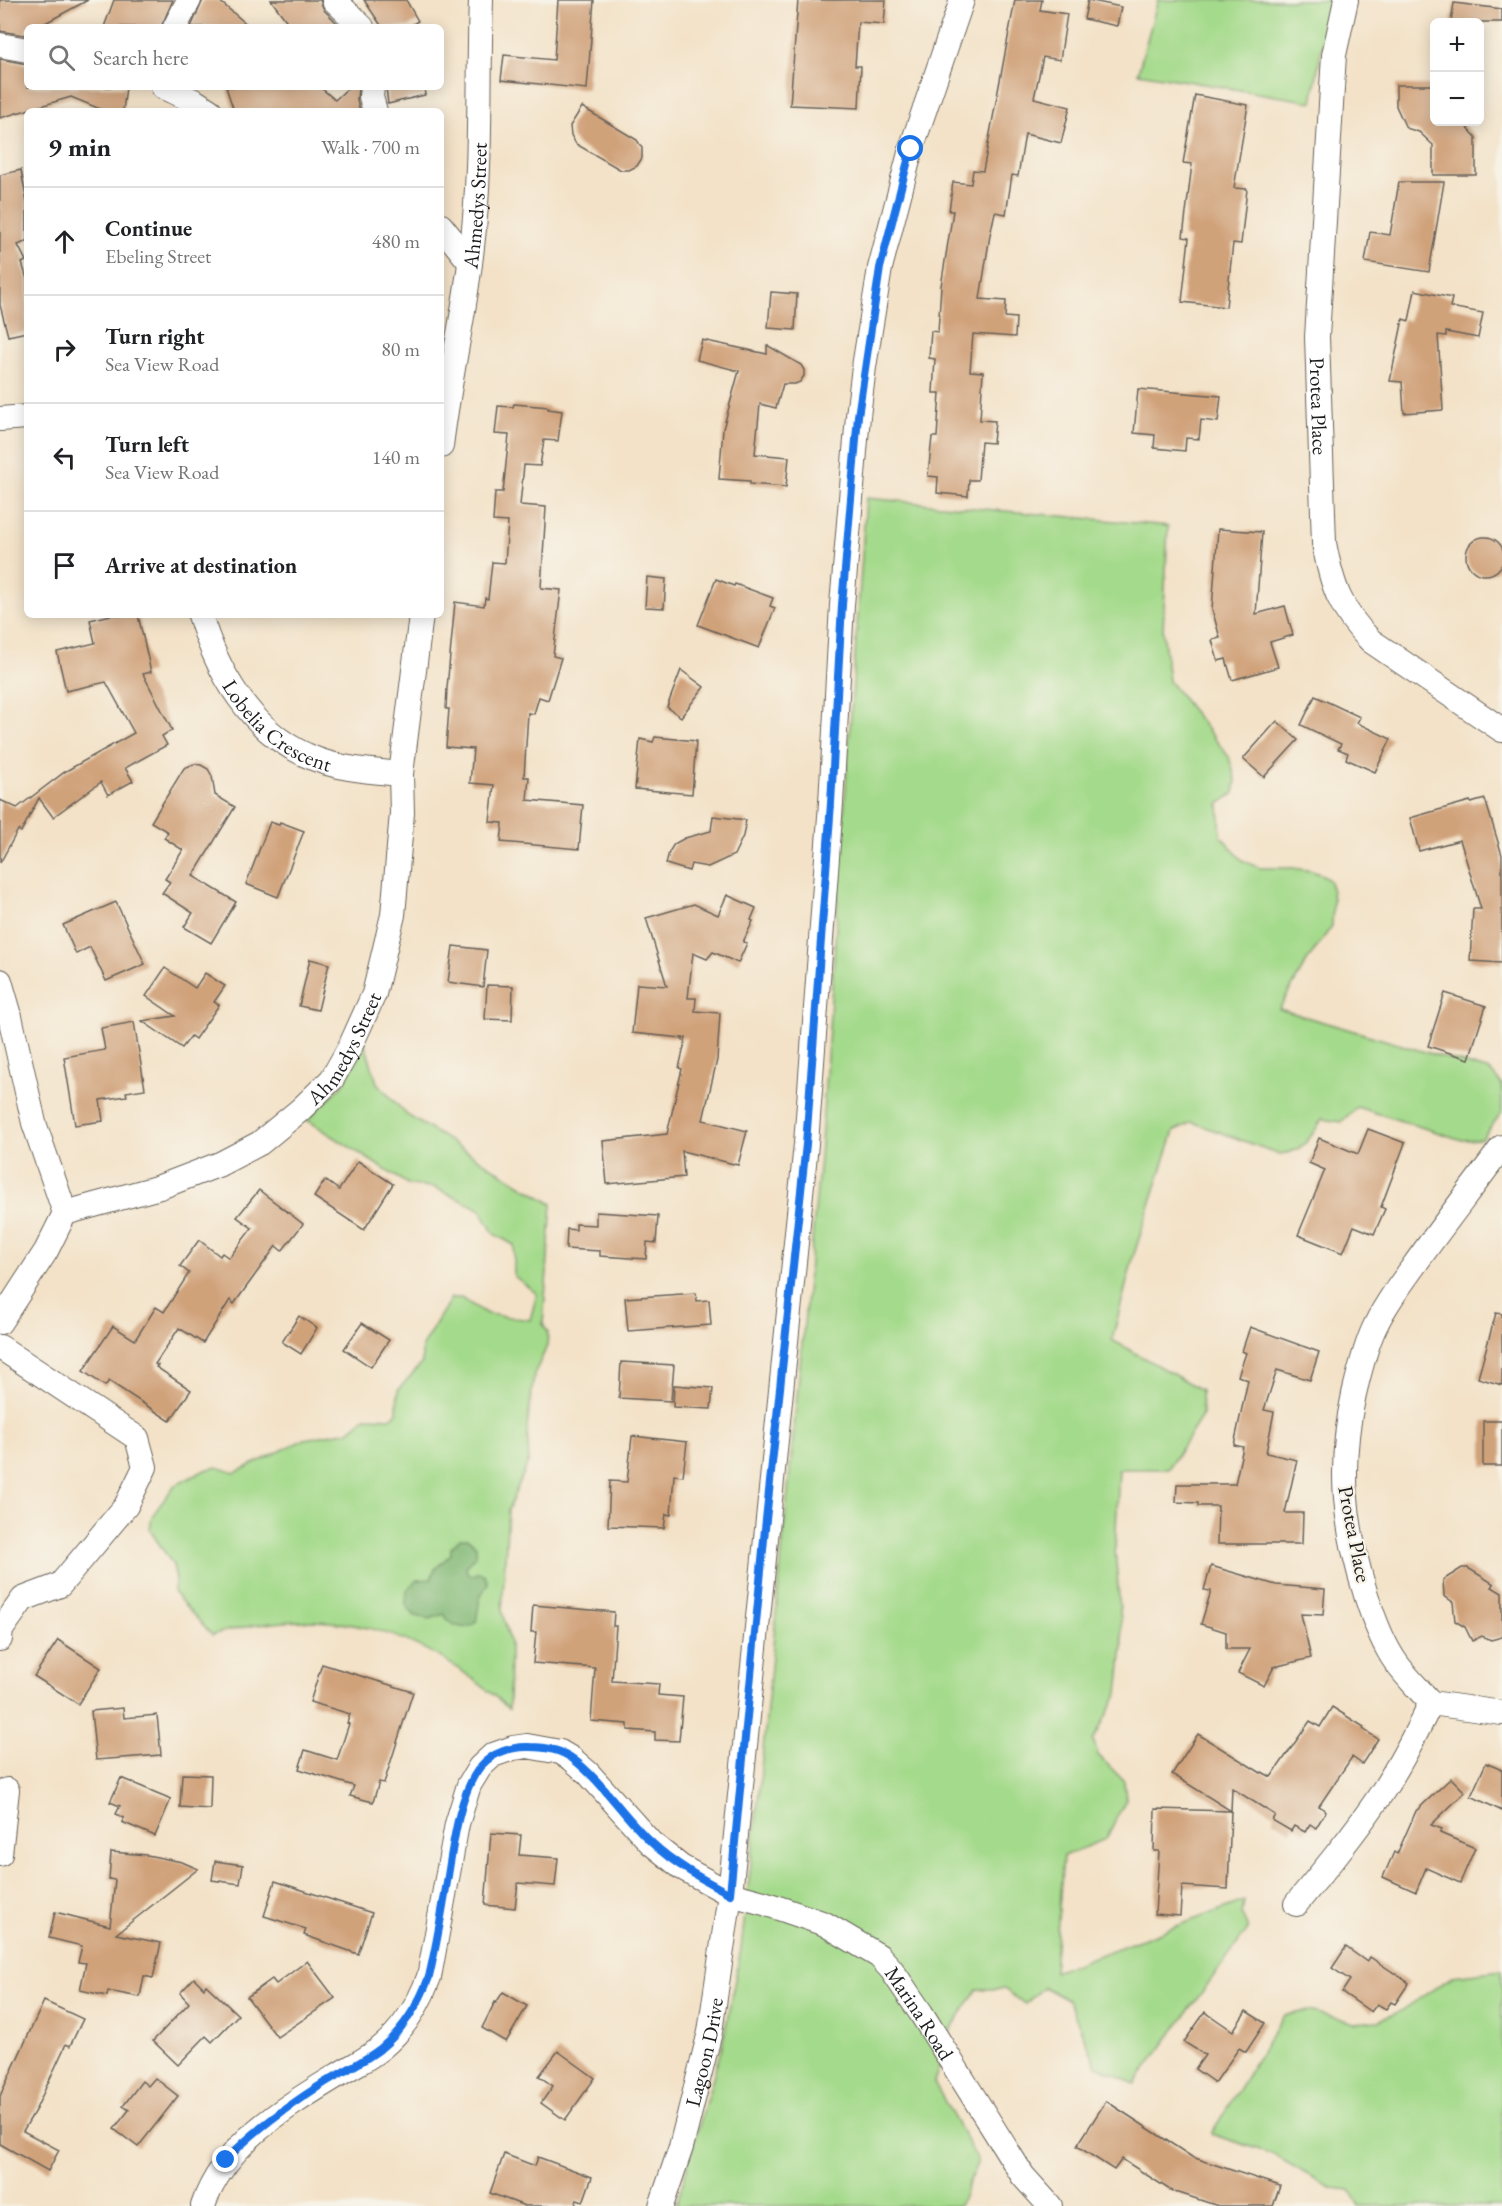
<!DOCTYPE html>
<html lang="en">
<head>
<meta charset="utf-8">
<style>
	body { margin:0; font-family:"EB Garamond",serif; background:#f2f2f2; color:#202124 }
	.controls { position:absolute; right:18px; top:18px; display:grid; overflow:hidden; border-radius:9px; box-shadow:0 3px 15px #0003 }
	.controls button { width:54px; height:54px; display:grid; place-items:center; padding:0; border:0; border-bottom:2px solid #e0e0e0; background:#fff; color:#202124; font:30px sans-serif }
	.stop { position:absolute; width:18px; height:18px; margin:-14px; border:4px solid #1a73e8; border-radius:50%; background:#fff }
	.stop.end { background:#1a73e8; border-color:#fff; box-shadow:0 2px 6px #0008 }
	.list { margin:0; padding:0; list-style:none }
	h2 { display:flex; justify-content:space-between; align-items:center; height:78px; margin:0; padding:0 24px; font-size:26px }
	h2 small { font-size:20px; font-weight:400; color:#757577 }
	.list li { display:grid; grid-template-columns:39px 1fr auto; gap:18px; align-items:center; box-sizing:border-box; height:108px; padding:0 24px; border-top:2px solid #e0e0e0 }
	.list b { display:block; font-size:22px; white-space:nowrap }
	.list p { margin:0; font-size:20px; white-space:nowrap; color:#757577 }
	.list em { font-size:20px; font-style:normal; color:#757577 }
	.icon { flex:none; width:33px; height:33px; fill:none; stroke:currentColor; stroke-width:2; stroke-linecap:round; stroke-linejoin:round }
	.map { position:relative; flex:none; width:1502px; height:2206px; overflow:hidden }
	.search { position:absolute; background:#fff; box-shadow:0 3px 15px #0003; left:24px; top:24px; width:420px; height:66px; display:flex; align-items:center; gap:15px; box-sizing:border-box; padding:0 21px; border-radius:9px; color:#757577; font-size:22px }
	.panel { position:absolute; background:#fff; box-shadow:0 3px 15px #0003; left:24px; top:108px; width:420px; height:510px; border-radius:9px }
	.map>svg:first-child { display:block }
	.green { fill:#a4da8b; stroke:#607b54; stroke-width:1.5 }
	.forest { fill:#83ba77; stroke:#506b4a; stroke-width:1.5 }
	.building { fill:#d0a27a }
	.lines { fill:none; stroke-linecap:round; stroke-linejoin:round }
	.minor-casing { stroke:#676158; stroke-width:26 }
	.minor { stroke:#fff; stroke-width:24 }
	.route { stroke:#1a73e8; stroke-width:8 }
	.labels { text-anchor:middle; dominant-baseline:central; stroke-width:4.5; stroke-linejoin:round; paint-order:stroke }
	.street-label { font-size:21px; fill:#1c1c1c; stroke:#f7f3e8 }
</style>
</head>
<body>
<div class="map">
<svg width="1502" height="2206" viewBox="0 0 1502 2206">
	<rect width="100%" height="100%" fill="#f7f3e8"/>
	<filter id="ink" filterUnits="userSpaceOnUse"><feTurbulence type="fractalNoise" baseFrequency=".0167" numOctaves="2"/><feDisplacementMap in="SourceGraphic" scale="12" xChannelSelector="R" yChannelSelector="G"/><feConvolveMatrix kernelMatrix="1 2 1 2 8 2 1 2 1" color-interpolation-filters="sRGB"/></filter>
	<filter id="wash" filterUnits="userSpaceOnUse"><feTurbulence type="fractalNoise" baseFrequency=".008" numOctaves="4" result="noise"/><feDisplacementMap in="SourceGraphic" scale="24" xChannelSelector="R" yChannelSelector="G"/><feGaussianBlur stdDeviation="1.35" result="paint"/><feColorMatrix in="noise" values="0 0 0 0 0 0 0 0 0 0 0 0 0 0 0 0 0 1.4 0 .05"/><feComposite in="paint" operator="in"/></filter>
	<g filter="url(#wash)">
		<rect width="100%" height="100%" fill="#f3e2c8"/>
		<!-- green -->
		<g class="green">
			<path d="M1158,0H1330L1312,102L1138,73Z"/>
			<path d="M866,498L1168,526L1163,631L1169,681L1229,757L1236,781L1234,793L1219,804L1221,836L1242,860L1260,868H1293L1312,871L1325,876L1330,881L1333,899L1332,926L1307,961L1279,1009L1490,1071L1502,1085V1112L1482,1139L1462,1140L1357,1107L1341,1122L1322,1119C1310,1138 1304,1152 1279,1154L1192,1122L1174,1131L1134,1254L1112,1340L1201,1390L1202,1416L1168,1469H1119L1115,1550L1123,1646L1118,1693L1093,1741L1098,1755L1124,1781L1126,1799L1106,1839L1063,1856L1054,1972L1244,1901L1242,1915L1248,1929L1135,2084L1097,2066L1068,2000L1044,1987L1025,2004L1004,1989H977L951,2029L934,2082L978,2161L959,2206H676L722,2046L741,1949L758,1802L820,1158Z"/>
			<path d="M365,1044L377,1083L407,1115L552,1204L543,1324L548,1333L547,1346L534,1375L527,1428L529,1460L508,1510L502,1611L510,1643L509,1709C421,1627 329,1602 212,1635L173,1592L176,1579L173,1565L150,1530L152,1516L174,1486L205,1470L217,1467L235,1473L305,1439L349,1431L366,1417L391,1418L397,1412L398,1390L422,1363V1346L451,1298H461L487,1314L530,1320L537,1294L514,1276V1245L494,1234L480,1209L433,1187L409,1185L307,1120L343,1085Z"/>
			<path d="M1502,1970V2206H1359L1350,2190L1331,2188L1272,2154L1211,2134L1284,2015L1309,2011L1354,2023L1378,2021L1401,2011L1453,1976Z"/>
		</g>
		<!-- forest -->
		<path class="forest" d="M460,1538H467L476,1546C478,1556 472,1559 466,1567L467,1573L472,1575L479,1572L485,1575L488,1583L480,1597L476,1623C464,1631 451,1627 444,1614L430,1619L415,1616L406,1605L407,1590L417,1580L431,1579L435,1569L451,1554V1548Z"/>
		<g id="blocks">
			<!-- building -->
			<g class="building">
				<path d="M0,0H88L38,27H27V33L24,35L0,31Z"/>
				<path d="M114,0H173L161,27H104Z"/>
				<path d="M203,0H218L250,27H191Z"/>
				<path d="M271,0H320L324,10L341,27H291Z"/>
				<path d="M364,0H406L418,21L408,27H382Z"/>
				<path d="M558,0H594L587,89L501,80L504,55L554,60Z"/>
				<path d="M798,0H886L884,24L858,22L855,66H861L859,108L790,105Z"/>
				<path d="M1015,0H1042L1040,10L1067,14L1060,60L1043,57L1034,98L1070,107L1061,143L1025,134L1018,176L1012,175L1006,214L995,212L990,235L980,299L1006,301L1005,317L1016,318L1015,337L973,334L970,371L983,372L980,420L995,421L993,443L981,442L978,480H969L968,496L937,493L938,477L928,476L932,437H937L940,393H933L935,359L929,358L931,331L938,332L941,286L953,211H949L953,182L971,184L973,170L983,171Z"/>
				<path d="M1088,0L1121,7L1117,26L1084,19Z"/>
				<path d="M1454,3L1502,9V22H1451Z"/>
				<path d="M0,59L27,64V87H126L123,111H105L71,97L0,118Z"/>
				<path d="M1396,85H1434V122H1462L1476,137V175H1433V145L1419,132L1406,128L1396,106Z"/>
				<path d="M226,87H320L335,100L349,87H358L357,100L360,111H234Z"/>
				<path d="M386,87H424L425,95L388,104Z"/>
				<path d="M1195,95L1248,105L1234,188L1247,189L1241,244L1233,243L1226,307L1182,302L1189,238L1183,237L1192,164L1183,163Z"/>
				<path d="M582,107L637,140L642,148V158L637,166L629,170H621L576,144L571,135L570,126Z"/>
				<path d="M21,170L27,203V241L18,245L26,261L22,263L27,279V332L8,336L0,305V175Z"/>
				<path d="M1399,182H1444L1429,272L1365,262L1370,232L1390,235Z"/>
				<path d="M1415,290L1452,298L1450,307L1483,313L1478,338L1446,332V336L1438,335L1443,410L1404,413L1402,382L1390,381L1403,319L1409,321Z"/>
				<path d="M771,292L797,294L795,330L768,328Z"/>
				<path d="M702,340L767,354V345L801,365L804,370V376L800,382L795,384H783L776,408L760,404L755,454L789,457L786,487L750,484V481L719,479L723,429L739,371L697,360Z"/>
				<path d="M1138,389L1221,396L1218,422L1201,420L1199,439L1186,438L1185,451L1154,448L1155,435L1134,433Z"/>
				<path d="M514,404L549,407L548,409L562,411L558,441L544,440L540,466L524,465L520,505L546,507L541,588L561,590L553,656L561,658L548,700L539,697L534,714L528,713L524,777H529L527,800L583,805L579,849L501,842L503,823L490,822L494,785L470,783L473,749L446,747L449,709H446L447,688L455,602L484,606L485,598L488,599L492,562L505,563L508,522L493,521L495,492H503L509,435L495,434L498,406L513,407Z"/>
				<path d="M1218,529L1262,532L1256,614L1285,606L1293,635L1270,642L1278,667L1232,680L1226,659L1218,661L1212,640L1220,638L1212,609Z"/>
				<circle cx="1485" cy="556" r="19"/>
				<path d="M647,577L666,579L664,608L645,607Z"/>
				<path d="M716,579L734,586L735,584L773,598L770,606L775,608L759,648L698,625Z"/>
				<path d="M111,615H138L151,672L143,674L172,730L162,736L167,745L125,768L133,781L108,795L101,782L53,817L39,798L21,832L18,830L0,863V800L17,808L66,771L134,733L106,682L66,691L57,652L95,643L90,620Z"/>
				<path d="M681,670L704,687L681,717L667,707Z"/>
				<path d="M1315,696L1360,717L1357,723L1391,739L1375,772L1346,759L1348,753L1338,749L1341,744L1301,725Z"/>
				<path d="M1277,721L1298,740L1264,777L1243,759Z"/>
				<path d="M655,737L696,741L692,794L635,789L640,739L653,742Z"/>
				<path d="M194,764L201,765L208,769L212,776L215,795L235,807L193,876L236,902L211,943L184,927L193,913L162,893L170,882L165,879L183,850L164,838L168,832L151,822L184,768Z"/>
				<path d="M1485,799L1502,855V963L1470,961L1473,909H1481L1460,840L1419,851L1410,818L1470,801L1471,803Z"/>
				<path d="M713,816L746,820L743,836L734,855L708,867L691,864L689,871L666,864L669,852L674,844L685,838L711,831Z"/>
				<path d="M270,822L279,825L280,822L304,831L278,897L246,884Z"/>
				<path d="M727,895L756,908L751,920L753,921L743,942L747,943L738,963L713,952L707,959L693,953L688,998H696L695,1011L720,1013L717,1060L703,1120L747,1131L738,1165L682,1151L684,1177L607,1184L603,1141L667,1134L682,1069L679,1068L686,1038H683V1041L682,1038L632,1033L637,984L667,986L646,918L694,904L718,915Z"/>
				<path d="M116,902L145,964L106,981L90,947L76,954L63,925Z"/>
				<path d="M453,946L487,950L483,987L448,982Z"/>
				<path d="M310,959L329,964L318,1010L299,1006Z"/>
				<path d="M165,968L195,988L205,973L225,986L214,1002L219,1005L195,1039L191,1036L182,1048L142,1021L175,1016L146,996Z"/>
				<path d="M487,985L513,986L512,1020L485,1019Z"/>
				<path d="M1445,993L1486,1006L1469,1059L1428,1046Z"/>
				<path d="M134,1022L145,1089L126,1092L127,1096L100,1100L103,1121L75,1125L64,1057L105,1050L101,1028Z"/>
				<path d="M1368,1129L1405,1143L1381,1207L1385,1209L1374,1234L1354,1226L1343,1253L1298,1235L1325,1170L1309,1163L1319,1138L1358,1154Z"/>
				<path d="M358,1161L393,1184L364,1230L314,1197L325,1180L339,1190Z"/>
				<path d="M259,1190L303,1224L282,1251L276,1246L234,1304L230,1300L203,1343L179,1328L155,1364L158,1365L156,1367L191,1390L170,1421L109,1381L105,1386L83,1371L113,1326L135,1340L156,1307L164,1312L189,1273L180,1266L199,1240L220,1256L222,1253L229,1258L252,1228L237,1217Z"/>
				<path d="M596,1212L658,1216L656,1243L647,1242L646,1259L600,1256V1251L566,1249L567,1229L576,1230V1224L596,1225Z"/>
				<path d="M696,1293L697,1301L709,1300L711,1325L628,1331L625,1298Z"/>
				<path d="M1496,1313L1502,1314V1385L1478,1378Z"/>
				<path d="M299,1316L317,1328L301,1354L282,1342Z"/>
				<path d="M362,1323L389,1340L371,1367L344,1349Z"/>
				<path d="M1250,1327L1319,1352L1310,1380L1277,1370L1264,1410L1274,1412L1266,1453L1297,1460L1285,1513H1303L1302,1544H1217L1218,1506H1198V1503L1176,1502L1177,1484H1235L1243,1447L1234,1445L1248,1380L1238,1376L1246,1353L1242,1351Z"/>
				<path d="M621,1362L674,1365L671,1401L619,1398Z"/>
				<path d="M674,1385L713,1388L711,1409L673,1407Z"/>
				<rect x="1483" y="1421" width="19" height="45"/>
				<path d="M632,1436L687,1442L683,1476L674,1475L671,1515L666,1514L664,1528L608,1526L610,1481L627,1482Z"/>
				<path d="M1211,1566L1276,1585L1325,1589L1323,1615L1301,1614L1311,1658L1274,1667L1264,1686L1238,1673L1250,1649H1226V1632L1201,1624L1211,1591L1204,1590Z"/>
				<path d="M1462,1568H1468L1494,1584L1492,1587L1502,1593V1637L1491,1640L1482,1636L1472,1641L1465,1627L1455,1621L1453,1602L1444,1596L1443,1580Z"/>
				<path d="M533,1605L614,1612L613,1626H616L612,1681L659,1684L658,1695L683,1697L679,1741L655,1740V1732L628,1730V1724L591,1721L595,1668L533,1663L536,1632H531Z"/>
				<path d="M58,1640L101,1668L78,1704L34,1676Z"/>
				<path d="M322,1664L413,1692L384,1783L379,1782L373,1802L350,1796L354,1786L299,1769L305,1750L337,1760L349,1724L347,1723L350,1714L310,1702Z"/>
				<path d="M1332,1707L1364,1727L1363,1729L1378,1739L1362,1764L1352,1757L1319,1806L1326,1811L1316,1828L1310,1824L1305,1832L1294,1826L1291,1831L1272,1820L1275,1815L1232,1788L1231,1811L1172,1774L1198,1734L1261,1773L1262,1772L1271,1777L1310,1721L1320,1727Z"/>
				<path d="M123,1708L124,1718L157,1715L161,1755L96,1760L91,1711Z"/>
				<path d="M1486,1763L1502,1770V1811L1471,1796Z"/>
				<path d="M182,1774L211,1775L210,1809L180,1807Z"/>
				<path d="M121,1778L171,1799L155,1836L122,1822L124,1818L116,1814L120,1806L110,1802Z"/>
				<path d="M1451,1778L1465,1792L1431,1825L1442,1829L1440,1833L1475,1848L1460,1883L1426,1868L1416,1892L1383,1877L1394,1852L1397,1854L1416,1811Z"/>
				<path d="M1155,1809L1231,1811L1228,1889L1182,1886L1180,1916L1155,1914L1159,1851H1154Z"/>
				<path d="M491,1833L521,1835L519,1855L558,1858L555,1886L518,1883L515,1908L485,1905Z"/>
				<path d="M111,1852L147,1855L182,1862L198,1869L116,1934L161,1943L153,1978L144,1976L140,1997L108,1991L107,1996L80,1990L86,1963L78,1962L82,1946L49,1938L55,1912L110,1926L115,1880L109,1879Z"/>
				<path d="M215,1861L243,1865L240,1884L212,1880Z"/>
				<path d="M275,1881L372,1913L358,1954L304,1935L306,1929L264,1916Z"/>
				<path d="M1346,1947L1367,1962L1370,1957L1409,1983L1395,2004L1391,2002L1386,2009L1377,2004L1371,2012L1342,1992L1350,1980L1332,1968Z"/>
				<path d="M307,1961L335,1998L277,2037L247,1997L272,1979L276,1984Z"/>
				<path d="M194,1978L204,1988L206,1985L238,2015L212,2042L206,2036L178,2065L153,2041L189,2003L180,1993Z"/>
				<path d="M503,1992L527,2006L506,2042L482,2028L495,2002L496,2003Z"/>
				<path d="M44,2001L83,2019L70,2046L66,2044L36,2109L23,2131L59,2150L48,2171L0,2144V2096Z"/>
				<path d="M1246,2011L1265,2023L1246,2052L1239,2048L1215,2083L1195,2069L1205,2055L1184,2042L1205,2012L1233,2031Z"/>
				<path d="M558,2051L595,2078L565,2120L541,2103L553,2086L539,2076Z"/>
				<path d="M155,2078L178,2096L138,2147L114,2129L129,2110L123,2106L142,2081L148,2086Z"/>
				<path d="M1106,2101L1192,2157L1280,2186L1273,2206H1218L1170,2190L1122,2159L1114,2170L1077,2146Z"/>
				<path d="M504,2154L535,2166L538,2157L592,2177L583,2202L577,2200L575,2206H525L490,2193Z"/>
			</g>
		</g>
	</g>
	<g filter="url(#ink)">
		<use href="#blocks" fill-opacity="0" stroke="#676158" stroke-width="1.5"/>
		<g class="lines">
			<defs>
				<g id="minor">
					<path d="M334,0L362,27"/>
					<path id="s1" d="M1346,0L1334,55L1317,337L1324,543C1332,586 1340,610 1371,641L1502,730"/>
					<path d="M175,27L189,0"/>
					<path d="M0,45L27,50"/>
					<path d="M163,87L196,102L210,111"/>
					<path d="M372,87L371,97L375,111"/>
					<path d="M441,226L470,262"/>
					<path d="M0,419L27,417"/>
					<path id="s2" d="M441,446C449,379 465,313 472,247C482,165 478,82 481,0"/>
					<path id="s3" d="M200,615C217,671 250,730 306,755C335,769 369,771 401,774"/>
					<path d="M0,981L9,1012L34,1123L65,1213"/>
					<path id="s4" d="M0,1322L46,1251L65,1213L160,1187L220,1164L260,1143L300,1110L332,1079L350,1047L374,994L393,915L402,813L401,774L421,615"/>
					<path d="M0,1347L137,1438L145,1467L126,1506L60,1585L23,1599L1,1630L0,1639"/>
					<path d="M1431,1703L1502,1713"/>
					<path d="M0,1854L7,1790"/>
					<path d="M1296,1904C1325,1869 1354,1834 1379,1797C1399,1767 1415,1735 1431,1703C1419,1689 1406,1677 1395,1661C1382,1642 1373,1617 1366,1595C1344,1525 1338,1466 1354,1394C1359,1373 1364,1352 1372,1333C1382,1309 1398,1288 1413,1267C1442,1226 1473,1187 1502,1147"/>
					<path id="s5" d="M203,2206C224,2144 284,2108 338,2075C352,2066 368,2059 381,2048C403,2030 419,2004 429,1977L457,1824L469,1785L480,1767L493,1755L513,1748L527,1746L560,1752L572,1759L588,1773L651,1843L681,1867L730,1894L764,1903L825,1924L879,1956L891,1969L921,2013L1023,2176L1050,2206"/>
					<path id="s6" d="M661,2206L681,2147L710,2032L730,1894L806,1144L831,803L842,605L858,416L864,367L880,268L911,149L962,0"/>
				</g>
			</defs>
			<!-- minor casing -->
			<use href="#minor" class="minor-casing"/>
			<!-- minor -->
			<use href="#minor" class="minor"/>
		</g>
	</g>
	<g class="lines" filter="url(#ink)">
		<!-- route -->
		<path class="route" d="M226,2160C254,2130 289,2105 324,2083C342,2072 363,2062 380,2049C402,2031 419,2004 429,1977C436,1947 441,1918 446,1888C452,1853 458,1793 481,1766C492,1753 512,1746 530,1747C545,1747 561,1750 573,1759C601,1780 624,1817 651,1842C674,1864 702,1879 730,1894L765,1529L806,1144L831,803L842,605L858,416L880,268L911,149"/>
	</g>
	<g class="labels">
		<!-- street labels -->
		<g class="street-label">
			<text stroke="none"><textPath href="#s2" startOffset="243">Ahmedys Street</textPath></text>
			<text stroke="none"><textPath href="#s1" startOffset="408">Protea Place</textPath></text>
			<text stroke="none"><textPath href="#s3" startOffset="140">Lobelia Crescent</textPath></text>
			<text stroke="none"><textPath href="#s4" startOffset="464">Ahmedys Street</textPath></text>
			<text transform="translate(1355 1534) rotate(79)">Protea Place</text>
			<text stroke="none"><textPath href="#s5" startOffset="1090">Marina Road</textPath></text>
			<text stroke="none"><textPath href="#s6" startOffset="160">Lagoon Drive</textPath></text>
		</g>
	</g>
</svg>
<div class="controls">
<button>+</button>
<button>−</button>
</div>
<div class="stop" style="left:911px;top:149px"></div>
<div class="stop end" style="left:226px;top:2160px"></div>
<div class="search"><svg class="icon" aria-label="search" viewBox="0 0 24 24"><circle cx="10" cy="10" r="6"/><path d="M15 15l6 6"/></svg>Search here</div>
<section class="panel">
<h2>9 min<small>Walk · 700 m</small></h2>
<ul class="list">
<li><svg class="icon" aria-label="ahead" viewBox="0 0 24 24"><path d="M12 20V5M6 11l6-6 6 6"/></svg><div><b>Continue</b><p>Ebeling Street</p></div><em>480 m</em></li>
<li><svg class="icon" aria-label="right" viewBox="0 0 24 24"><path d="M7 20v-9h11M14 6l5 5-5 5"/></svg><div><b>Turn right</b><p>Sea View Road</p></div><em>80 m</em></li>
<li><svg class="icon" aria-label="left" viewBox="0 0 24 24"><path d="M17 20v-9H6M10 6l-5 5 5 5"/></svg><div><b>Turn left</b><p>Sea View Road</p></div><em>140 m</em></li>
<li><svg class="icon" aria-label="arrive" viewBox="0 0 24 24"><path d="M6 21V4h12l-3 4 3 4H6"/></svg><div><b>Arrive at destination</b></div></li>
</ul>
</section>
</div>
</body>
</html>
